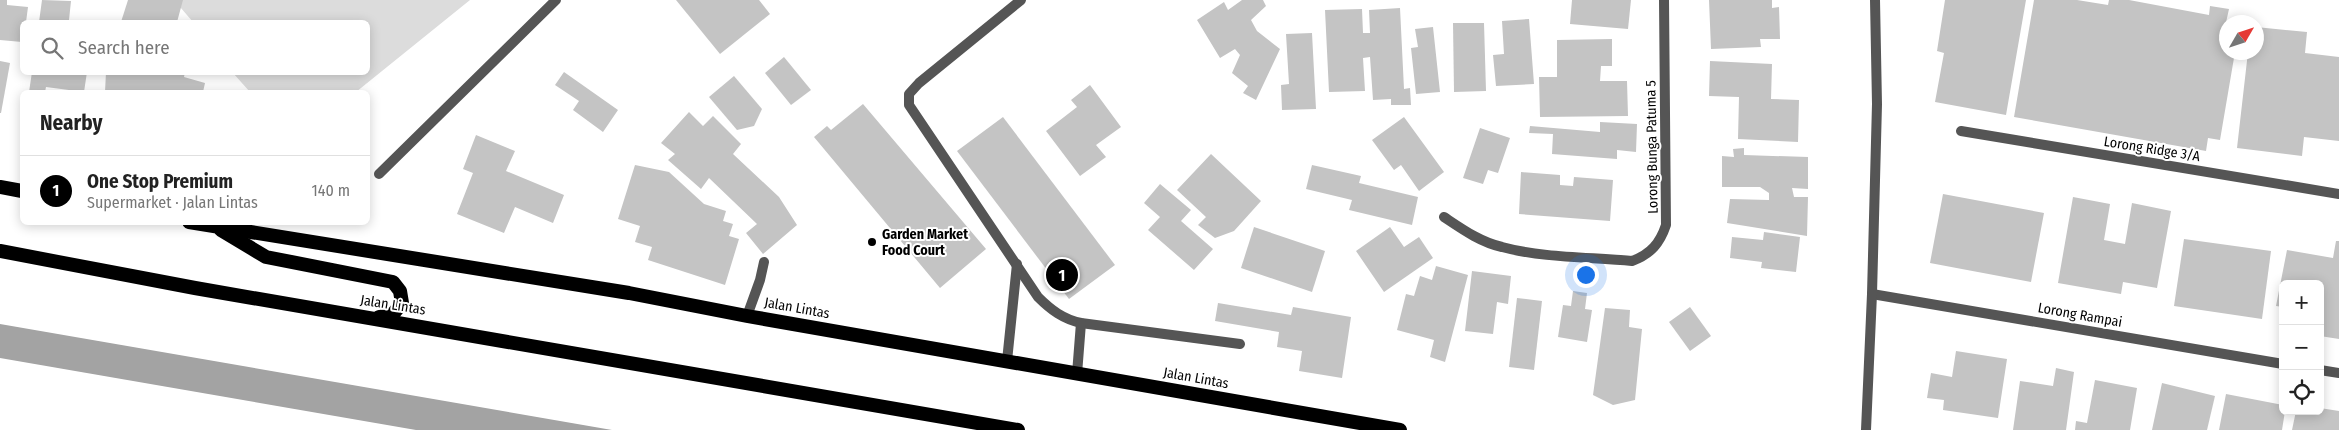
<!DOCTYPE html>
<html lang="en">
<head>
<meta charset="utf-8">
<style>
	body { margin:0; font-family:"Fira Sans Condensed",sans-serif; background:#f6f6f6; color:#222 }
	.controls { position:absolute; right:15px; bottom:15px; display:grid; overflow:hidden; border-radius:8px; box-shadow:0 2px 12px #0003 }
	.controls button { width:45px; height:45px; display:grid; place-items:center; padding:0; border:0; border-bottom:1px solid #e0e0e0; background:#fff; color:#222; font:25px sans-serif }
	.compass { position:absolute; left:2219px; top:15px; width:45px; height:45px; border-radius:50%; background:#fff; box-shadow:0 2px 12px #0003; rotate:51deg }
	.you { position:absolute; left:1585px; top:274px; width:18px; height:18px; margin:-12px; border:4px solid #fff; border-radius:50%; background:#1a73e8; box-shadow:0 0 0 8px #1a73e833 }
	.badge { display:grid; place-items:center; width:32px; height:32px; border-radius:50%; background:#000; color:#fff; font-size:16px; font-weight:700 }
	.pin { position:absolute; translate:-50% -50%; border:2px solid #fff; box-shadow:0 1px 5px #0006 }
	.list { margin:0; padding:0; list-style:none }
	h2 { display:flex; justify-content:space-between; align-items:center; height:65px; margin:0; padding:0 20px; font-size:21px }
	h2 small { font-size:16px; font-weight:400; color:#767676 }
	.list li { display:grid; grid-template-columns:32px 1fr auto; gap:15px; align-items:center; box-sizing:border-box; height:70px; padding:0 20px; border-top:1px solid #e0e0e0 }
	.list b { display:block; font-size:19px; white-space:nowrap }
	.list p { margin:0; font-size:16px; white-space:nowrap; color:#767676 }
	.list em { font-size:16px; font-style:normal; color:#767676 }
	.icon { flex:none; width:28px; height:28px; fill:none; stroke:currentColor; stroke-width:2; stroke-linecap:round; stroke-linejoin:round }
	.map { position:relative; flex:none; width:2339px; height:430px; overflow:hidden }
	.search { position:absolute; background:#fff; box-shadow:0 2px 12px #0003; left:20px; top:20px; width:350px; height:55px; display:flex; align-items:center; gap:12px; box-sizing:border-box; padding:0 18px; border-radius:8px; color:#767676; font-size:19px }
	.panel { position:absolute; background:#fff; box-shadow:0 2px 12px #0003; left:20px; top:90px; width:350px; height:135px; border-radius:8px }
	.map>svg:first-child { display:block }
	.green { fill:#dcdcdc }
	.water { fill:#a3a3a3 }
	.building { fill:#c4c4c4 }
	.lines { fill:none; stroke-linecap:round; stroke-linejoin:round }
	.service { stroke:#555; stroke-width:10 }
	.minor { stroke:#555; stroke-width:10 }
	.tertiary { stroke:#555; stroke-width:10 }
	.trunk { stroke:#000; stroke-width:14 }
	.poi-dot { fill:#000; stroke:#fff; stroke-width:2 }
	.labels { text-anchor:middle; dominant-baseline:central; stroke-width:4; stroke-linejoin:round; paint-order:stroke }
	.street-label { font-size:14px; fill:#000; stroke:#fff }
	.poi-label { font-size:14px; font-weight:bold; fill:#000; stroke:#fff; text-anchor:start }
</style>
</head>
<body>
<div class="map">
<svg width="2339" height="430" viewBox="0 0 2339 430">
	<rect width="100%" height="100%" fill="#fff"/>
	<!-- green -->
	<path class="green" d="M174,0H470L356,92H250L233,73L368,72V22H193Z"/>
	<!-- water -->
	<path class="water" d="M0,324L612,430H416L0,358Z"/>
	<!-- building -->
	<g class="building">
		<path d="M0,0H7V5L28,7L26,22H22V42L0,40Z"/>
		<path d="M42,0L71,1L69,20L80,22H39Z"/>
		<path d="M128,0H183L177,22H121Z"/>
		<path d="M676,0H759L770,14L720,54Z"/>
		<path d="M1242,0H1263L1266,6L1251,20L1257,31L1280,49L1256,100L1243,93L1248,86L1232,73L1240,55L1235,49L1220,58L1197,20L1224,2L1228,10Z"/>
		<path d="M1572,0H1631L1628,29L1570,24Z"/>
		<path d="M1709,0H1772V8L1779,7L1780,39H1760L1761,47L1711,49Z"/>
		<path d="M1945,0H2026L2006,115L1935,102L1944,53L1937,51Z"/>
		<path d="M2034,0H2077L2108,5L2109,0H2129L2209,15L2210,6L2229,9L2225,27L2226,52H2235L2220,140L2208,138L2206,151L2014,117Z"/>
		<path d="M1400,8L1404,89L1410,88L1411,105H1391V99L1373,100L1370,57L1363,58L1365,91L1329,92L1325,10L1362,9L1363,33H1370L1369,10Z"/>
		<path d="M1529,19L1534,84L1496,86L1493,55L1504,54L1502,21Z"/>
		<path d="M1453,23H1484L1486,91L1454,92Z"/>
		<path d="M1433,27L1440,92L1416,94L1411,48L1418,47L1415,29Z"/>
		<path d="M2256,27L2307,32L2305,53L2339,57V141L2304,137L2302,156L2237,148L2248,52H2256Z"/>
		<path d="M1312,33L1316,109L1282,110L1281,85L1289,84L1286,34Z"/>
		<path d="M1612,39V66H1601L1600,81H1627L1628,116L1540,117L1539,77H1557V40Z"/>
		<path d="M784,57L811,90L791,105L765,73Z"/>
		<path d="M0,61L10,63L1,113H0Z"/>
		<path d="M1710,61L1772,64L1771,99L1799,100L1798,142L1738,139L1739,97L1709,96Z"/>
		<path d="M32,72H87L84,92L46,87L45,92H29Z"/>
		<path d="M106,72H185L184,77L205,83L203,92H105Z"/>
		<path d="M564,72L618,110L603,132L573,110L579,101L555,85Z"/>
		<path d="M734,76L762,109L754,126L737,130L709,97Z"/>
		<path d="M1090,85L1121,127L1096,145L1106,157L1080,176L1046,131L1077,107L1071,100Z"/>
		<path d="M863,104L986,249L940,288L814,137L827,126L831,130Z"/>
		<path d="M689,112L703,126L713,116L741,144L733,154L779,197L797,225L763,254L746,233L757,224L709,178L701,189L668,160L675,154L661,143Z"/>
		<path d="M1003,117L1115,265L1069,299L957,151Z"/>
		<path d="M1404,117L1444,172L1419,191L1401,165L1394,170L1372,140Z"/>
		<path d="M1600,122L1637,124L1636,152L1617,150V159L1552,154L1553,134L1529,133L1530,126L1600,132Z"/>
		<path d="M1480,128L1510,138L1498,173L1488,170L1483,184L1463,178Z"/>
		<path d="M476,135L515,151L506,171L564,195L553,223L515,207L504,233L457,214L473,173L463,169Z"/>
		<path d="M1744,148V155L1808,157V189L1792,188L1794,197H1808L1807,236L1727,223L1730,199L1769,200V193L1760,187H1722V156L1734,157L1733,149Z"/>
		<path d="M1211,154L1261,201L1234,231L1215,238L1198,225L1206,217L1177,190Z"/>
		<path d="M635,165L669,172L704,204L726,211L723,221L733,224L729,236L739,239L725,285L648,260L652,247L635,242L640,226L618,219Z"/>
		<path d="M1312,165L1361,176L1359,183L1418,197L1412,225L1349,210L1352,200L1306,189Z"/>
		<path d="M1521,172L1560,175V185L1573,186L1574,177L1613,180L1610,221L1519,214Z"/>
		<path d="M1160,184L1191,210L1181,221L1213,249L1194,270L1148,230L1160,217L1144,203Z"/>
		<path d="M1943,194L2044,213L2031,282L1930,263Z"/>
		<path d="M2073,197L2110,204L2104,240L2125,244L2132,203L2171,211L2157,288L2123,282L2121,294L2058,283Z"/>
		<path d="M1254,227L1325,251L1312,292L1241,268Z"/>
		<path d="M1390,227L1404,247L1419,237L1433,258L1384,292L1356,251Z"/>
		<path d="M1764,232L1800,237L1796,272L1761,268L1762,262L1730,258L1732,237L1763,240Z"/>
		<path d="M2184,239L2271,251L2262,319L2174,306Z"/>
		<path d="M2336,241H2339V339L2320,336V284H2283V307L2276,306L2287,250L2333,258Z"/>
		<path d="M1436,266L1468,275L1445,362L1430,357L1434,340L1397,330L1406,294L1414,296L1420,276L1432,280Z"/>
		<path d="M1472,271L1511,276L1508,304L1497,302L1493,334L1465,331Z"/>
		<path d="M1573,291L1587,293L1585,309L1592,310L1587,342L1558,337L1563,305L1571,306Z"/>
		<path d="M1517,298L1542,301L1534,370L1509,367Z"/>
		<path d="M1218,303L1291,315L1293,307L1351,317L1342,378L1299,371L1302,351L1277,347L1279,332L1215,321Z"/>
		<path d="M1690,307L1711,336L1690,351L1669,322Z"/>
		<path d="M1605,308L1630,310L1629,327L1642,329L1635,400L1613,405L1593,395Z"/>
		<path d="M1956,351L2007,359L1998,418L1943,410L1944,400L1927,398L1931,373L1952,377Z"/>
		<path d="M2056,368L2074,372L2066,430H2013L2020,381L2053,386Z"/>
		<path d="M2095,380L2137,388L2130,430H2075L2076,421L2087,423Z"/>
		<path d="M2162,383L2215,396L2207,430H2152Z"/>
		<path d="M2226,394L2283,405V411H2285L2282,430H2219Z"/>
		<path d="M2320,408L2339,411V430H2292L2296,411H2320Z"/>
	</g>
	<g class="lines">
		<!-- service -->
		<g class="service">
			<path d="M1021,0L919,83L909,94V105L1038,297C1051,310 1063,319 1081,323L1240,344"/>
			<path d="M747,316L760,280L764,262"/>
			<path d="M1007,361L1017,264"/>
			<path d="M1077,374L1081,323"/>
		</g>
		<!-- minor -->
		<g class="minor">
			<path d="M1961,131L2339,194"/>
			<path d="M379,174L556,0"/>
			<path d="M1444,217C1462,229 1480,242 1502,247C1543,258 1590,257 1632,261C1651,254 1660,243 1666,225L1664,0"/>
			<path d="M1872,294L2283,364"/>
			<path d="M2320,370L2339,373"/>
		</g>
		<!-- tertiary -->
		<path class="tertiary" d="M1866,430L1872,294L1877,104L1875,0"/>
		<!-- trunk -->
		<g class="trunk">
			<path d="M0,187L22,191"/>
			<path d="M189,222L629,293L747,316L1400,430"/>
			<path d="M221,230L266,257L393,282L400,291L402,303L393,314L379,317"/>
			<path d="M0,251L195,288L1018,430"/>
		</g>
	</g>
	<!-- markers -->
	<circle class="poi-dot" cx="872" cy="242" r="5"/>
	<g class="labels">
		<!-- street labels -->
		<g class="street-label">
			<text transform="translate(1652 147) rotate(-91)">Lorong Bunga Patuma 5</text>
			<text transform="translate(2152 149) rotate(9)">Lorong Ridge 3/A</text>
			<text transform="translate(393 305) rotate(9)">Jalan Lintas</text>
			<text transform="translate(797 308) rotate(10)">Jalan Lintas</text>
			<text transform="translate(2080 315) rotate(10)">Lorong Rampai</text>
			<text transform="translate(1196 378) rotate(10)">Jalan Lintas</text>
		</g>
		<!-- poi labels -->
		<g class="poi-label">
			<text x="882" y="234">Garden Market<tspan x="882" dy="16">Food Court</tspan></text>
		</g>
	</g>
</svg>
<div class="controls">
<button>+</button>
<button>−</button>
<button><svg class="icon" aria-label="locate" viewBox="0 0 24 24"><circle cx="12" cy="12" r="6"/><path d="M12 2v4M12 18v4M2 12h4M18 12h4"/></svg></button>
</div>
<svg class="compass" viewBox="-18 -18 36 36"><path d="M0-13l5 13h-10z" fill="#e53935"/><path d="M0 13l5-13h-10z" fill="#767676"/></svg>
<div class="you"></div>
<div class="pin badge" style="left:1062px;top:275px">1</div>
<div class="search"><svg class="icon" aria-label="search" viewBox="0 0 24 24"><circle cx="10" cy="10" r="6"/><path d="M15 15l6 6"/></svg>Search here</div>
<section class="panel">
<h2>Nearby<small></small></h2>
<ul class="list">
<li><span class="badge">1</span><div><b>One Stop Premium</b><p>Supermarket · Jalan Lintas</p></div><em>140 m</em></li>
</ul>
</section>
</div>
</body>
</html>
